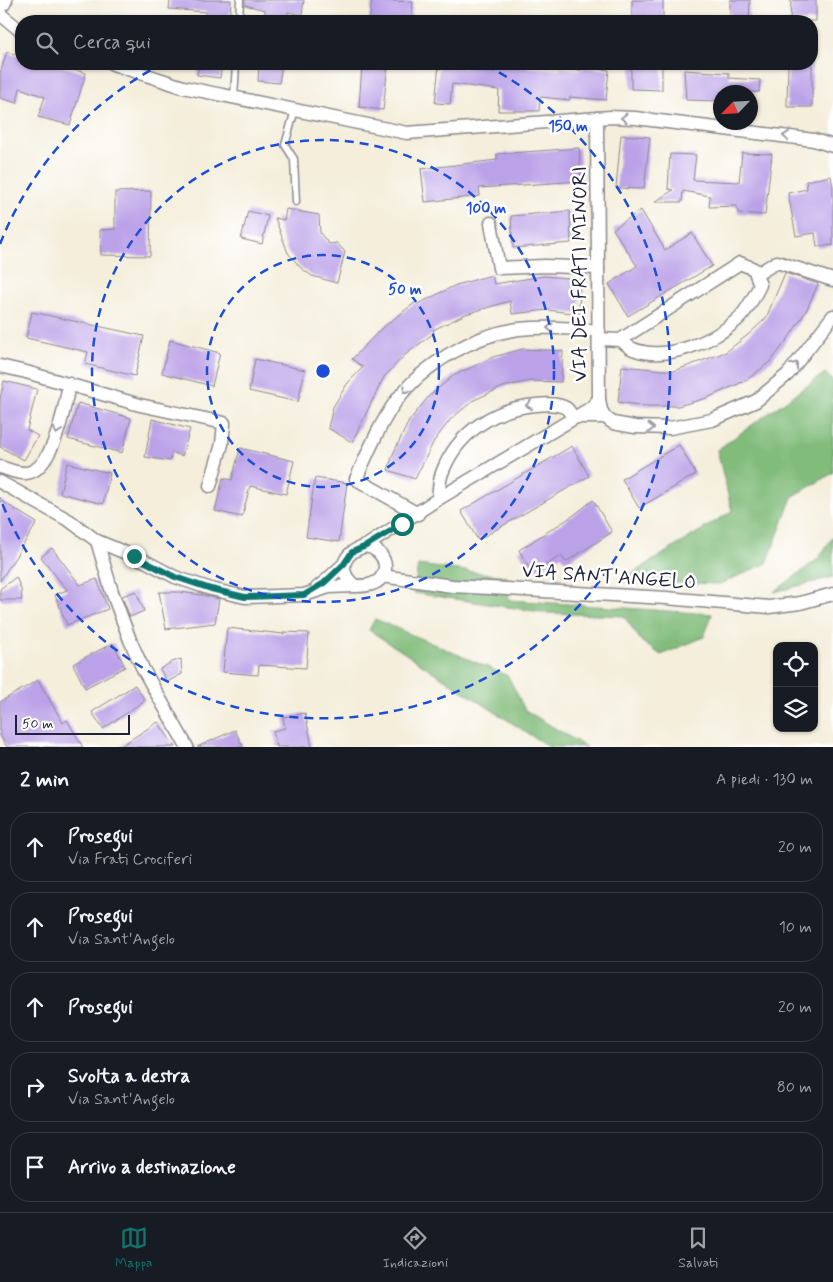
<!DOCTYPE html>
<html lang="it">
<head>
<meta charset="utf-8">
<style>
	body { margin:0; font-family:Mynerve,sans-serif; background:#20242c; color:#f1f3f6 }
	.controls { position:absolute; right:15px; bottom:15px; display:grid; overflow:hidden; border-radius:10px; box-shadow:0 1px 4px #0004 }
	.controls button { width:45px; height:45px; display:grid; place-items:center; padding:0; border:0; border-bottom:1px solid #363941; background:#171b24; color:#f1f3f6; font:25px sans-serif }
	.compass { position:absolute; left:713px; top:85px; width:45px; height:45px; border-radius:50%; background:#171b24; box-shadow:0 1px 4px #0004; rotate:245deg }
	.scale { position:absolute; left:15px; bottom:12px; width:115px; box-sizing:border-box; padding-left:5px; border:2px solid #22223b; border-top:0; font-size:14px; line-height:18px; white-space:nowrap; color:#22223b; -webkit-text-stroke:4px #fff; paint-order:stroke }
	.stop { position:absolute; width:15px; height:15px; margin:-11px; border:4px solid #0f766e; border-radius:50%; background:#fff }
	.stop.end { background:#0f766e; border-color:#fff; box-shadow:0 1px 5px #0008 }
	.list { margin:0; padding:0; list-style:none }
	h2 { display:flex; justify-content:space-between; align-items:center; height:65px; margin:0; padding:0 20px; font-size:21px }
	h2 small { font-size:16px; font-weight:400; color:#9ea1a6 }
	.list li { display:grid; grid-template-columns:32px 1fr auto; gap:15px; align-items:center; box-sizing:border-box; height:70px; margin:0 10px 10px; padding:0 10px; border:1px solid #363941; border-radius:20px }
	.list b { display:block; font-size:19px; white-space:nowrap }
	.list p { margin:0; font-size:16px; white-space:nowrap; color:#9ea1a6 }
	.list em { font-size:16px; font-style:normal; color:#9ea1a6 }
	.icon { flex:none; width:28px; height:28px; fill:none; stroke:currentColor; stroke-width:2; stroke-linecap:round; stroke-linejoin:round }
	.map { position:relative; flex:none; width:833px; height:747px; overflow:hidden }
	.search { position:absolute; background:#171b24; box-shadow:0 1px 4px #0004; left:15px; right:15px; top:15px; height:55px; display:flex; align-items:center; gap:12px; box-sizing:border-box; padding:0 18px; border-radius:20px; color:#9ea1a6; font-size:19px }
	.sheet { height:465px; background:#171b24 }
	nav { display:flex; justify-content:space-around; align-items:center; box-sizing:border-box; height:70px; border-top:1px solid #363941; background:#171b24; font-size:14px; color:#9ea1a6 }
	nav a { display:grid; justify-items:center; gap:2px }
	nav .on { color:#0f766e }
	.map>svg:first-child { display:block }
	.forest { fill:#81bc7a; stroke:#526f5a }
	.building { fill:#bba1e8 }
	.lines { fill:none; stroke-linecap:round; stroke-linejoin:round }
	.lane-casing { stroke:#8b888b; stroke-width:9 }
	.street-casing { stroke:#8b888b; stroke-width:15 }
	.lane { stroke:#fff; stroke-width:6 }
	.street { stroke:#fff; stroke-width:12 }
	.oneway { stroke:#9c9ca7 }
	.route { stroke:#0f766e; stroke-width:6 }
	.ring { fill:none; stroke:#1d4ed8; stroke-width:2.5; stroke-dasharray:9 6 }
	.labels { text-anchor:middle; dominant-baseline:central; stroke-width:5; stroke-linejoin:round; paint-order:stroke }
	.street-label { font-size:20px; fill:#22223b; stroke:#fff }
	.centre { fill:#1d4ed8; stroke:#fff; stroke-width:2.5 }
	.ring-label { font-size:15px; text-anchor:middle; font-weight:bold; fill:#1d4ed8; stroke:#fff; stroke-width:5; stroke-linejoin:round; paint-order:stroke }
</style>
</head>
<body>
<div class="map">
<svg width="833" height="747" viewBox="0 0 833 747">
	<rect width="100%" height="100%" fill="#fff"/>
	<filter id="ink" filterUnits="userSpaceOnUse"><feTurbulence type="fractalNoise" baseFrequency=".02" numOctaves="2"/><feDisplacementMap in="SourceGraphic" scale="10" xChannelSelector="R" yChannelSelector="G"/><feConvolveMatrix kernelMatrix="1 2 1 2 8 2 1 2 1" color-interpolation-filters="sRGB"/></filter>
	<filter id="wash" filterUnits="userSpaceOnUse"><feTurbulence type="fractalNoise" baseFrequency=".0096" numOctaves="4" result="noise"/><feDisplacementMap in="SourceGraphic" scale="20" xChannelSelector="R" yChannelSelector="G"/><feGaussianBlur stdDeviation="1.12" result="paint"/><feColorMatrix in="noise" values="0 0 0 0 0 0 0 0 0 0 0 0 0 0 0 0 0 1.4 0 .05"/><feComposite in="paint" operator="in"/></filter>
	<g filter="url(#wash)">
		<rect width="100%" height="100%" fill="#f4eedb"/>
		<!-- forest -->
		<g class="forest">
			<path d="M825,373L833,381V473L792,497L767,563L720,584L620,581L732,511L717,450Z"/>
			<path d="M833,537V577L774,592L818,559Z"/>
			<path d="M418,565L506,576L509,600L712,614L704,637L661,655L642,642L624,616L548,613L414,593Z"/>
			<path d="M375,619L508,676L525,710L586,747H549L369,630Z"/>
		</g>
		<g id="blocks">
			<!-- building -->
			<g class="building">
				<path d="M170,0H231L230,17L206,16V12L169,9Z"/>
				<path d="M245,0H304L302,15L288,12L287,21H265V10L245,5Z"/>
				<path d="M372,0L413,2L411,21H369Z"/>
				<path d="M632,0H663V18L632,19Z"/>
				<path d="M730,0H750L749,21H730Z"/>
				<path d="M791,0H816V21H790Z"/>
				<path d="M7,52L21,56V64H52L86,73L70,125L38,117L45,97L20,88L17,103L0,98V73Z"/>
				<path d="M199,64H222L220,78L197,75Z"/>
				<path d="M259,64H282L279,83L258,81Z"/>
				<path d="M362,64H388L383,110L359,107Z"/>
				<path d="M466,64H486L560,70V68L581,70L582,67L609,70L606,100L570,97V100L540,97L539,111H498L499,90L452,84L450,104L435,103L439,65L466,68Z"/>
				<path d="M631,64H662V90L631,89Z"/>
				<path d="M788,64H812V107H787Z"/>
				<path d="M684,70L729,73V78L760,80L759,92H720V101L686,100Z"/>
				<path d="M621,135L650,137L644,189L616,188Z"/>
				<path d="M579,148L581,181L479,188L480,196L425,202L421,169L497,160V154Z"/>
				<path d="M742,153L772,154L765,215L738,213L737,206L709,207L710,196L683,191L682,202H655L673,190L668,189L670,154L696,155L693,180L739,182Z"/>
				<path d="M831,176L833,187V245L817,247L815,233L796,236L788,193L807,189L806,181Z"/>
				<path d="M151,191L150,256L101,255L100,230L115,229V192Z"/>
				<path d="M286,209L319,215L320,233L329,244L337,243L345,252L337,283L312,276L301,268L288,253L275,218L284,220Z"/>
				<path d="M641,210L665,250L692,233L712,266L628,316L609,284L637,266L613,229Z"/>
				<path d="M248,211L268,216L262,244L241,239Z"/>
				<path d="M570,211L571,243L513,248L511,216Z"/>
				<path d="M785,273L818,284L806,311L790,336L772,360L747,380L707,398L678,406H646L618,402L622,366L674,371L726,352L749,334L766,318Z"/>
				<path d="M492,275L494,284L544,276L580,279L579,314L548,310L512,314L510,301L466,314L433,330L434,333L405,355L384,377L352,442L328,428L333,407L347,384L363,367L352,359L382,328L416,302L418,304L456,285Z"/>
				<path d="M32,312L144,336L135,376L85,364L88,352L26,338Z"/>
				<path d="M170,340L220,353L212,386L162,373Z"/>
				<path d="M523,349L563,351L561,382L530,381L503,387L474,400L451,419L434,441L415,479L388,470L393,454L409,421L429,396L453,376L493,357Z"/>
				<path d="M255,359L305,370L298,402L249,391Z"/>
				<path d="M4,381L37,389L27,430L38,436L24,460L0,447V399Z"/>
				<path d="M78,403L131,418L122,453L68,439Z"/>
				<path d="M152,419L190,429L182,456L172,452L170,461L145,457Z"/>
				<path d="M679,445L696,474L639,508L622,479Z"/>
				<path d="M572,446L589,476L478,540L461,511Z"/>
				<path d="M240,448L294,461L286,494L250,486L242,517L215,511L223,478L232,480Z"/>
				<path d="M67,463L110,473L103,504L60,493Z"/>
				<path d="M315,478L347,483L339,542L306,537Z"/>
				<path d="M0,500L37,523L0,581Z"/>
				<path d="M593,500L612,532L566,562L561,556L536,571L530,570L519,550L574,515Z"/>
				<path d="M52,548L80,585L97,579L108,609L67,625L55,595L67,590L41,557Z"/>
				<path d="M16,577L21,589L22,600H0V589Z"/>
				<path d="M136,591L144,611L130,617L122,596Z"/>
				<path d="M159,592H180L202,595L219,599L215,623L166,629Z"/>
				<path d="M227,628L284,634V632L309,633L306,668L259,665L258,675L223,672Z"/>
				<path d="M113,643L125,667L85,688L73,664Z"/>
				<path d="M181,659L182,674L167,682L160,669L172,662Z"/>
				<path d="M38,680L63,723L67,720L83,747H7L0,735V702Z"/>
				<path d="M135,685L145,700L103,729L92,712Z"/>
				<path d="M305,713L312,747H277L273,731L285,728L283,717Z"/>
				<path d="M158,722L175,747H119Z"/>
				<path d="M235,730L243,747H197Z"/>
			</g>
		</g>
	</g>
	<g filter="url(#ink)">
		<use href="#blocks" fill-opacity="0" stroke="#8b888b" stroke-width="1"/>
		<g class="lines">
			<defs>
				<g id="lane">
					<path d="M239,21L240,0"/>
					<path d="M234,98L236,64"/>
					<path d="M295,110L285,145L294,159L296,202"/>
				</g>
				<g id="street">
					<path d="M0,6L4,4L6,0"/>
					<path d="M0,14L21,31"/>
					<path d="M113,64L183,87L407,133L610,117L635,118L814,140L833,146"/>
					<path d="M597,118L599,399L601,410L605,417"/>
					<path d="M491,223L499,268L545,266L598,268"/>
					<path d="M757,274L777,262L833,280"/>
					<path d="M599,339L620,340L740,263L754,269L760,285C754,297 747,311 737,320C713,342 665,362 633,349C628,347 624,342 620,340"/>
					<path d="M0,366L26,372L140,405L224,423L222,444L210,486"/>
					<path d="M573,417H605L613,423L635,427L670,428L712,420L756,401L788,374L833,316"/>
					<path d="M0,467C8,469 17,474 26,473C53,471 65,407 69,384"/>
					<path d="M0,482L70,521L97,541L112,592L130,640L143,669L187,747"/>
					<path d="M438,499C439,491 439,481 442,473C457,433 494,408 536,405C544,404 558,403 566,408C569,410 571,415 573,417"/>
					<path d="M418,514L356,479C368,453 379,425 396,401C424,364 473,335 519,329C546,326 572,328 599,331"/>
					<path d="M97,541L145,561L175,577L211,589L245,597L304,595L329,587L355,586"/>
					<path d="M366,546L438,499L591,408L599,399"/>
					<path d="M366,546C387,550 393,577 372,584C367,586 361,586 355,586C335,570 344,552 366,546Z"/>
					<path d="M382,576L452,586L666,598L769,607L800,603L833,594"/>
					<path d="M317,588L328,579L344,564"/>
				</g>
			</defs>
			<!-- lane casing -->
			<use href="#lane" class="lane-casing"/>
			<!-- street casing -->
			<use href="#street" class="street-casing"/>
			<!-- lane -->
			<use href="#lane" class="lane"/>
			<!-- street -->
			<use href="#street" class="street"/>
		</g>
		<!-- one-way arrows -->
		<defs><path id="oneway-chevron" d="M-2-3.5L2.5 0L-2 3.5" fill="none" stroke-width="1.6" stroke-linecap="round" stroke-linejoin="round" transform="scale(1.25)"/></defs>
		<g class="oneway">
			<use href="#oneway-chevron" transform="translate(624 118) rotate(-179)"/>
			<use href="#oneway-chevron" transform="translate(786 136) rotate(-173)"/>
			<use href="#oneway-chevron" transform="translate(550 328) rotate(180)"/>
			<use href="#oneway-chevron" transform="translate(795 365) rotate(-52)"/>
			<use href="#oneway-chevron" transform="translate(406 390) rotate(132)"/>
			<use href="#oneway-chevron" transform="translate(529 405) rotate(174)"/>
			<use href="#oneway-chevron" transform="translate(651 428)"/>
			<use href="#oneway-chevron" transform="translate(57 431) rotate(110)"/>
		</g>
	</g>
	<g class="lines" filter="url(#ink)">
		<!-- route -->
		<path class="route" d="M134,556L175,577L211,589L245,597L304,595L324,583L344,564L352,552L366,546L402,524"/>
	</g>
	<!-- distance rings -->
	<g class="ring">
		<circle cx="323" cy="371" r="116"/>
		<circle cx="323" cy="371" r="231"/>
		<path d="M0 244A347 347 0 0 1 160 65M486 65A347 347 0 1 1 0 498"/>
	</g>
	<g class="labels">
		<!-- street labels -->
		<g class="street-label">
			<text transform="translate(580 274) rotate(-90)">VIA DEI FRATI MINORI</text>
			<text transform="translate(609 577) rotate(4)">VIA SANT'ANGELO</text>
		</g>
	</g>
	<circle cx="323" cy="371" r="8" class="centre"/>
	<g class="ring-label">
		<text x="568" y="131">150 m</text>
		<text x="486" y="213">100 m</text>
		<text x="405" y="294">50 m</text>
	</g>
</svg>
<div class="controls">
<button><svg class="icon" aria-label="locate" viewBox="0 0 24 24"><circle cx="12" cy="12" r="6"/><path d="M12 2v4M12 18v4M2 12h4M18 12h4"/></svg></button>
<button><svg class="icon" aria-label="layers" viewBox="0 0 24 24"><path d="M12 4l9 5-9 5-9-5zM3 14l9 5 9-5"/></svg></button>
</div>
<svg class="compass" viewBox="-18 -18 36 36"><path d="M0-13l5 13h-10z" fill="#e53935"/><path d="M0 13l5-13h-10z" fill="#9ea1a6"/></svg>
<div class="scale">50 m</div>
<div class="stop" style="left:402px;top:524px"></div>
<div class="stop end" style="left:134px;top:556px"></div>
<div class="search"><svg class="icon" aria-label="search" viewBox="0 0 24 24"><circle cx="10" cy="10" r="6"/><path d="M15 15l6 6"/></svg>Cerca qui</div>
</div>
<section class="sheet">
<h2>2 min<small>A piedi · 130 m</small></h2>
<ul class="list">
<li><svg class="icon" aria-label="ahead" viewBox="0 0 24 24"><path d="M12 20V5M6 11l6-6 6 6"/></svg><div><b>Prosegui</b><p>Via Frati Crociferi</p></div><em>20 m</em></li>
<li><svg class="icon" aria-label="ahead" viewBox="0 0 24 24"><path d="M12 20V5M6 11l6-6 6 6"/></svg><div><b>Prosegui</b><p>Via Sant'Angelo</p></div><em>10 m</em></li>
<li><svg class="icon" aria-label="ahead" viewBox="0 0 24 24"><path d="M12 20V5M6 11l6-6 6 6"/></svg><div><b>Prosegui</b></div><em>20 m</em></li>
<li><svg class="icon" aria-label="right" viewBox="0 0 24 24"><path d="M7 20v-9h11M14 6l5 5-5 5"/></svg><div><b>Svolta a destra</b><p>Via Sant'Angelo</p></div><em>80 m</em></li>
<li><svg class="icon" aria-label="arrive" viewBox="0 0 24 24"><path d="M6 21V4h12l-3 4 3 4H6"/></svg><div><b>Arrivo a destinazione</b></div></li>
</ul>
</section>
<nav>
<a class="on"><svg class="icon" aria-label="map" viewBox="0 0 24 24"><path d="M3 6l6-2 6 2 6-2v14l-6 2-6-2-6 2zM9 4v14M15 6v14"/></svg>Mappa</a>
<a><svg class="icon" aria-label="directions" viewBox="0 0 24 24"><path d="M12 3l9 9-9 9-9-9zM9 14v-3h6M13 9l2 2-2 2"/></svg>Indicazioni</a>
<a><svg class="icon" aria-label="saved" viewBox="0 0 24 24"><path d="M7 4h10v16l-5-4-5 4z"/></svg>Salvati</a>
</nav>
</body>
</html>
